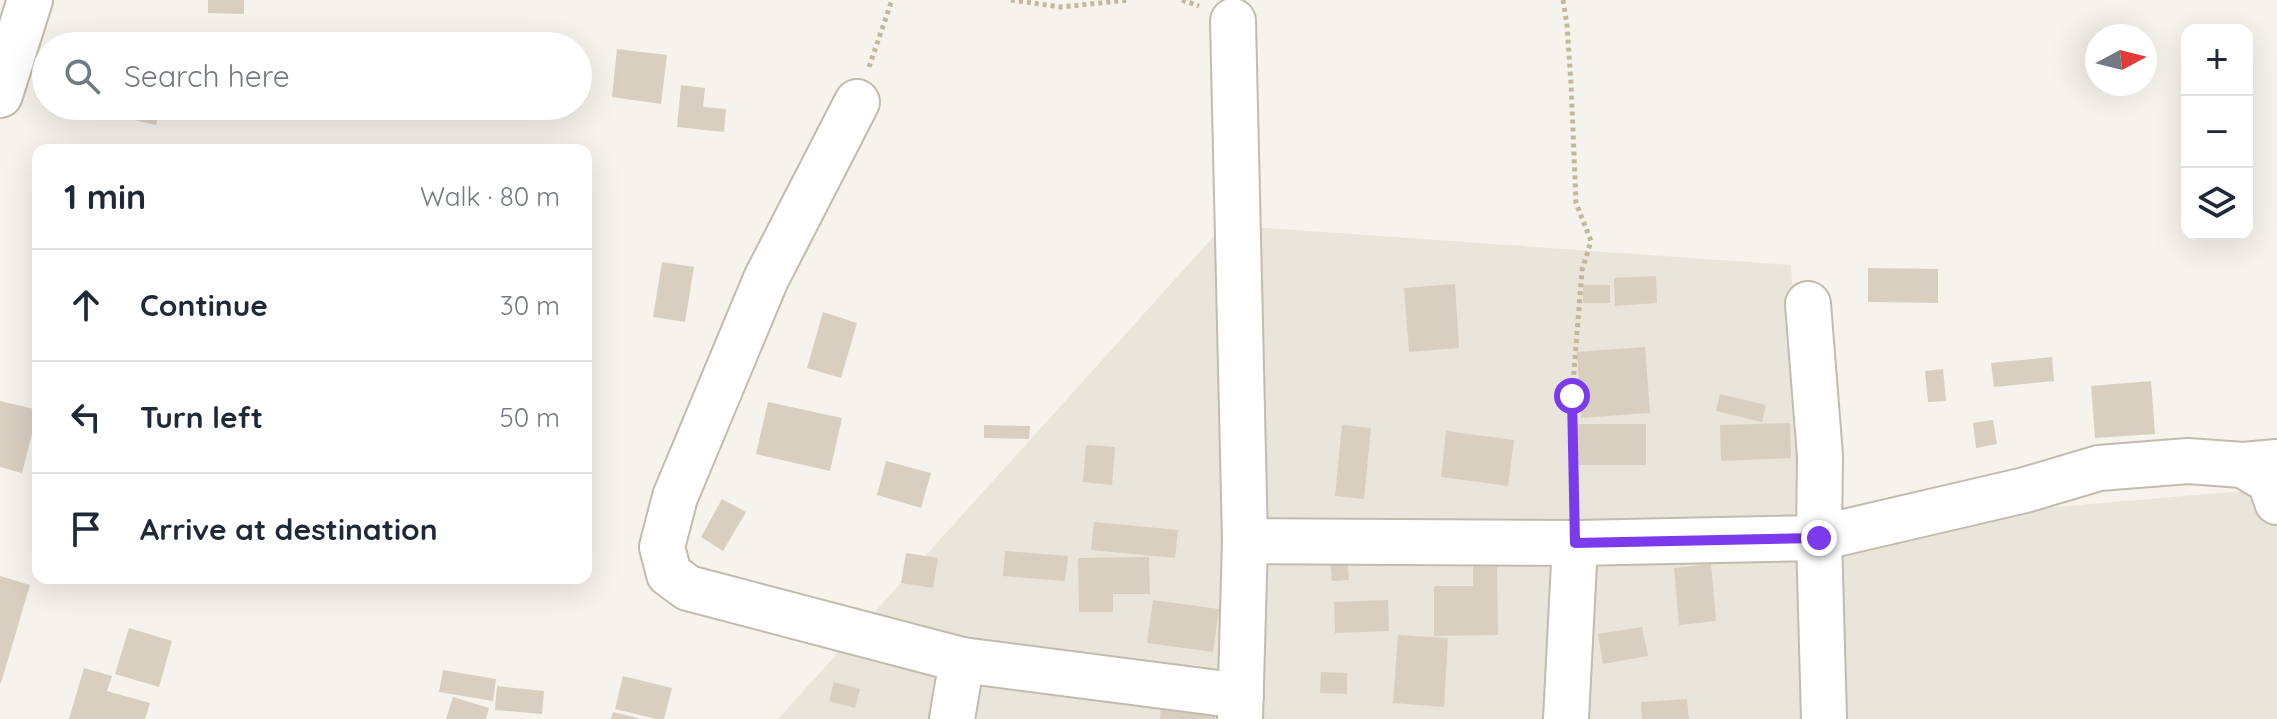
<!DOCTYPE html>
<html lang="en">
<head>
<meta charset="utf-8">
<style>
	body { margin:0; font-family:Quicksand,sans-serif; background:#f6f6f7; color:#1f2937 }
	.controls { position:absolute; right:24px; top:24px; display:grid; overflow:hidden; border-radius:16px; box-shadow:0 8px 32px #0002 }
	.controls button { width:72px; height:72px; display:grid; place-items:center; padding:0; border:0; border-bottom:2px solid #e0e1e3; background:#fff; color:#1f2937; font:40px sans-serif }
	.compass { position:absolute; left:2085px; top:24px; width:72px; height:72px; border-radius:50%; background:#fff; box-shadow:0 8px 32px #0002; rotate:83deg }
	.stop { position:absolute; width:24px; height:24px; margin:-18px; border:6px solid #7c3aed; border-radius:50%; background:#fff }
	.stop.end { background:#7c3aed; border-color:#fff; box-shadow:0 2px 8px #0008 }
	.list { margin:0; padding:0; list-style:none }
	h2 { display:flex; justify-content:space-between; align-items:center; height:104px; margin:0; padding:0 32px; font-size:34px }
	h2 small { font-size:26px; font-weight:400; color:#747a83 }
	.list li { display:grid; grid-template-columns:52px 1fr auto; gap:24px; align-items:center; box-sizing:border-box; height:112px; padding:0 32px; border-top:2px solid #e0e1e3 }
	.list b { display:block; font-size:30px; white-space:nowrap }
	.list em { font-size:26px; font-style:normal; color:#747a83 }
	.icon { flex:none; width:44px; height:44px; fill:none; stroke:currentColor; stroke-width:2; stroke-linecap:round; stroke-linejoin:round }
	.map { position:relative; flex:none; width:2277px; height:719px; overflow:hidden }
	.search { position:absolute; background:#fff; box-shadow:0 8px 32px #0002; left:32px; top:32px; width:560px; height:88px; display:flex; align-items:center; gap:20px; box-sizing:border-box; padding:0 28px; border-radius:44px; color:#747a83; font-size:30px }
	.panel { position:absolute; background:#fff; box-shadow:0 8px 32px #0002; left:32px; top:144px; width:560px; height:440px; border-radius:16px }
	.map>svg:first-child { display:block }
	.residential { fill:#eae5da }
	.building { fill:#d8cfc1 }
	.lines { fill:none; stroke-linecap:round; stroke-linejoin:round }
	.minor-casing { stroke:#c2bbae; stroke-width:48 }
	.path { stroke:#c4b79f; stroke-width:5; stroke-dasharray:4 4; stroke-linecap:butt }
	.minor { stroke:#fff; stroke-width:44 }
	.route { stroke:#7c3aed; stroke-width:10 }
</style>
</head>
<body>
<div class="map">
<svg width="2277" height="719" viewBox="0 0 2277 719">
	<rect width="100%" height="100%" fill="#f6f3ec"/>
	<!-- residential -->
	<path class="residential" d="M1224,225L1791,265L1809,528L2277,488V719H778Z"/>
	<!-- building -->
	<g class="building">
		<path d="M208,0H244V14L208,13Z"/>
		<path d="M252,38L287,44V46H251Z"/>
		<path d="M617,49L667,55L661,104L612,97Z"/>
		<path d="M681,85L705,88L703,107L726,109L724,132L677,127Z"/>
		<path d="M75,106H160L156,125Z"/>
		<path d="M662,262L694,267L685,322L653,317Z"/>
		<path d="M1868,268L1938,269V303L1868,302Z"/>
		<path d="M1656,276L1657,303L1615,306L1614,278Z"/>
		<path d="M1455,284L1459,348L1409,352L1404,288Z"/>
		<rect x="1583" y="285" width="27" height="18"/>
		<path d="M823,312L857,323L841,378L807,368Z"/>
		<path d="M1645,347L1650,413L1581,418L1577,352Z"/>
		<path d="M2052,357L2054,381L1994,387L1991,363Z"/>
		<path d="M1943,369L1946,401L1928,402L1925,371Z"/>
		<path d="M2151,381L2155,434L2095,438L2091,386Z"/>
		<path d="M1720,394L1766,405L1762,422L1716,411Z"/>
		<path d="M0,401L38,410L22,473L0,467Z"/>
		<path d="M768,402L842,418L830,471L756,454Z"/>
		<path d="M1993,420L1997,444L1976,448L1973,423Z"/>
		<path d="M1790,423L1791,458L1721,461L1720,425Z"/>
		<path d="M1577,424H1646V465H1578Z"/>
		<path d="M984,425L1030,426L1029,439L984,438Z"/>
		<path d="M1342,425L1371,428L1364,499L1335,496Z"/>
		<path d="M1446,431L1514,440L1508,486L1441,477Z"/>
		<path d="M1086,445L1115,447L1112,485L1083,482Z"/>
		<path d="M886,461L931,473L921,508L877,495Z"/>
		<path d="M722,499L746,512L723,551L701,537Z"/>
		<path d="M1094,522L1178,530L1175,558L1091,550Z"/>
		<path d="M1005,551L1068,556L1065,581L1003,576Z"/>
		<path d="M906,553L938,558L933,588L901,583Z"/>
		<path d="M1149,557L1150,594H1113V612H1079L1078,558Z"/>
		<path d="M1347,557L1349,580L1332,581L1330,559Z"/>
		<path d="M1711,564L1716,621L1679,625L1674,568Z"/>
		<path d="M1497,565L1498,635L1434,636V586H1473V566Z"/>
		<path d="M0,576L30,585L1,683H0Z"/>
		<path d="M1153,600L1219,609L1213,652L1147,643Z"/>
		<path d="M1388,600L1389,631L1335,633L1334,602Z"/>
		<path d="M1642,627L1648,656L1603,664L1598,634Z"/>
		<path d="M129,628L172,641L159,687L115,674Z"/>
		<path d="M1398,635L1448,638L1444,707L1393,703Z"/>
		<path d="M84,668L112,676L107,691L150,703L145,719H69Z"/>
		<path d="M443,670L496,679L493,701L439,692Z"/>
		<path d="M1321,672L1347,673V694L1320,693Z"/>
		<path d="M623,676L672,688L664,719H656L615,709Z"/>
		<path d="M834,682L860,689L855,708L829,701Z"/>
		<path d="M497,686L544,691L542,714L495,710Z"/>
		<path d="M453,697L489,708L486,719H446Z"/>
		<path d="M1687,699L1689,719H1642L1641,702Z"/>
		<path d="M1161,705L1216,710L1215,719H1160Z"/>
		<path d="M613,712L638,718V719H611Z"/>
	</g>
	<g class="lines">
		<defs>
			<g id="minor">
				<path d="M1233,21L1245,541L1240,719"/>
				<path d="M0,95L30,0"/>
				<path d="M857,102L766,279L675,497L662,547L669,574L688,588L962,660L1241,696"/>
				<path d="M1808,304L1820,456L1819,538L1824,719"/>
				<path d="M2243,465L2270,481L2277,502"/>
				<path d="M1245,541L1575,543L1819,538L2025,490L2099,468L2188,461L2243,465L2277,462"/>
				<path d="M952,719L962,660"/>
				<path d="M1566,719L1575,543"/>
			</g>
		</defs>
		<!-- minor casing -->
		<use href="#minor" class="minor-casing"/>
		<!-- path -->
		<g class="path">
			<path d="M1011,0L1061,7L1129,0"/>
			<path d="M1182,0L1199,6"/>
			<path d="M1563,0L1567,25L1571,83L1576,203L1591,241L1582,270L1572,396L1574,506"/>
			<path d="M869,67L892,0"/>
		</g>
		<!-- minor -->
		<use href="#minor" class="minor"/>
	</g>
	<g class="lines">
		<!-- route -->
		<path class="route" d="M1572,396L1575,543L1819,538"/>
	</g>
</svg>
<div class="controls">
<button>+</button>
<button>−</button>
<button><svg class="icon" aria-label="layers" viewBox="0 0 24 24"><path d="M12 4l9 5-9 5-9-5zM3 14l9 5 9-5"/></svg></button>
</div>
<svg class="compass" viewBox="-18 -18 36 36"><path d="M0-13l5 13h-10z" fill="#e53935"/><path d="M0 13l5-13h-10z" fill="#747a83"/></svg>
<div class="stop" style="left:1572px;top:396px"></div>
<div class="stop end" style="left:1819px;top:538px"></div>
<div class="search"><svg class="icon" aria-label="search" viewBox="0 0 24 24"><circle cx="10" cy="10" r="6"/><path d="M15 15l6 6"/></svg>Search here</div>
<section class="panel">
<h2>1 min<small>Walk · 80 m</small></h2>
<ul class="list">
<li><svg class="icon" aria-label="ahead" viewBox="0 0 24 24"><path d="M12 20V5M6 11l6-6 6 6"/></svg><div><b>Continue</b></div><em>30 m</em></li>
<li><svg class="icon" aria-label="left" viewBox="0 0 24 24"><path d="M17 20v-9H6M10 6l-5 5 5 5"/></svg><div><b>Turn left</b></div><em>50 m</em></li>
<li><svg class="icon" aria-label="arrive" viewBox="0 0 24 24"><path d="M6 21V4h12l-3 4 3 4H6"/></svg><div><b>Arrive at destination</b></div></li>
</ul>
</section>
</div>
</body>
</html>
